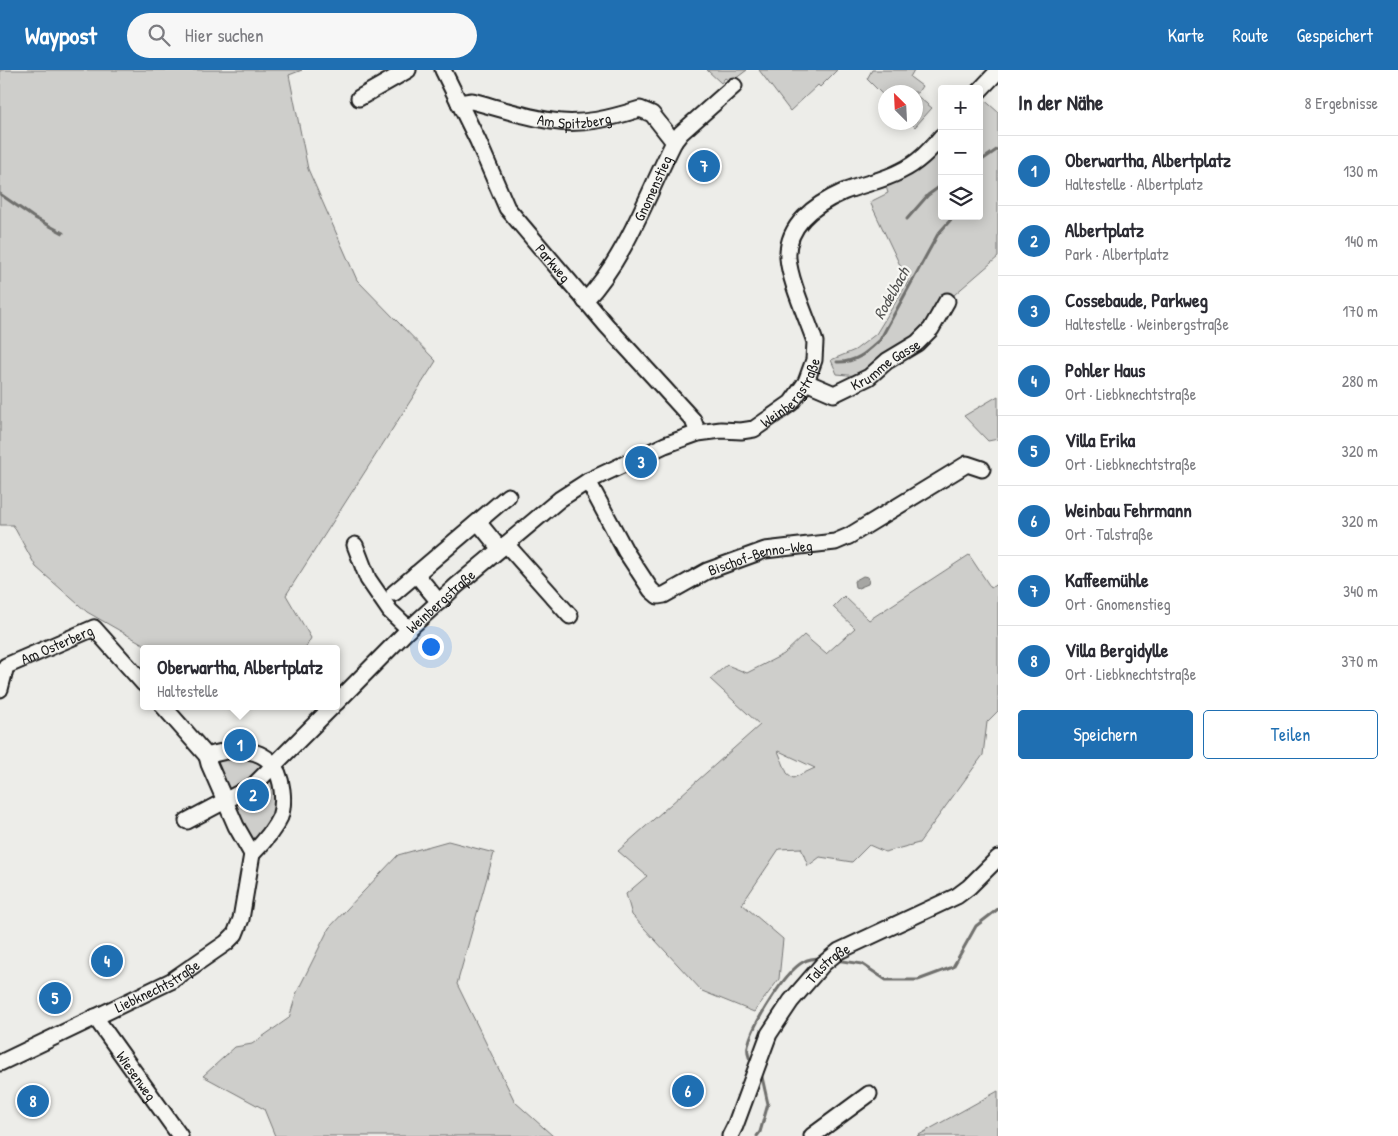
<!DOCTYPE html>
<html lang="de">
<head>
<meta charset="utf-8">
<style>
	body { margin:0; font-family:"Patrick Hand",sans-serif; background:#f7f7f7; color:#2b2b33 }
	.controls { position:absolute; right:15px; top:15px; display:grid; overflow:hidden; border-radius:5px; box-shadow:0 2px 12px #0003 }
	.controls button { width:45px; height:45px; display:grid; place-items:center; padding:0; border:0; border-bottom:1px solid #e1e1e2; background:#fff; color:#2b2b33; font:25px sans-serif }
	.compass { position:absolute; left:878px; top:15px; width:45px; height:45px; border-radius:50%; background:#fff; box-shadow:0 2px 12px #0003; rotate:336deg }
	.you { position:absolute; left:430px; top:576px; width:18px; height:18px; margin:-12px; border:4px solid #fff; border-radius:50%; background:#1a73e8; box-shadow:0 0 0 8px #1a73e833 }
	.badge { display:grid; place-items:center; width:32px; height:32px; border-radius:50%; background:#1f6fb2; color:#fff; font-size:16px; font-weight:700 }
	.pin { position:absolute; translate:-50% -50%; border:2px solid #fff; box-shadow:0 1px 5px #0006 }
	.popup { position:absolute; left:140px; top:575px; width:200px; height:65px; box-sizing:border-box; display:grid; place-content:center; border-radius:5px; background:#fff; filter:drop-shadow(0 1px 4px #0005); font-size:16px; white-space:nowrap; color:#7c7c81 }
	.popup b { font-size:19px; color:#2b2b33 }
	.popup::after { content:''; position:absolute; left:50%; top:100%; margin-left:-10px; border:10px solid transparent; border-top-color:#fff }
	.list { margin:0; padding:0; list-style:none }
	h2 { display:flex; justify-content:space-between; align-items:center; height:65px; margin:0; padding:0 20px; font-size:21px }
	h2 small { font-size:16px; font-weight:400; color:#7c7c81 }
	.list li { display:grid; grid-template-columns:32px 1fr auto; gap:15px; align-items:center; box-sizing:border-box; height:70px; padding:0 20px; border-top:1px solid #e1e1e2 }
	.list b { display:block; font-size:19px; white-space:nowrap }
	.list p { margin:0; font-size:16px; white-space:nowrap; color:#7c7c81 }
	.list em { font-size:16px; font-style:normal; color:#7c7c81 }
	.actions { display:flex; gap:10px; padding:15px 20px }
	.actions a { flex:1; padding:11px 0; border:1px solid #1f6fb2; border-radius:5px; text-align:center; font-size:18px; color:#1f6fb2 }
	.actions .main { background:#1f6fb2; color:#fff }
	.icon { flex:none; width:28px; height:28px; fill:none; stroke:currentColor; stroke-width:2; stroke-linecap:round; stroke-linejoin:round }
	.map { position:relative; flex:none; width:998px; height:1066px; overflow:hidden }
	header { display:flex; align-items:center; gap:30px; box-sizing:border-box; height:70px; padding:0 25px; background:#1f6fb2; color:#fff }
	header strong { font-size:24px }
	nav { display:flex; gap:28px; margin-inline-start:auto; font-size:18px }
	.search { width:350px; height:45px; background:#f7f7f7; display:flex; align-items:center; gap:12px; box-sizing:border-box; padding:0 18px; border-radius:28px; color:#7c7c81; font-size:19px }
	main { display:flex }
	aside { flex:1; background:#fff }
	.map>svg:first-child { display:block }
	.green { fill:#cececb; stroke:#757574; fill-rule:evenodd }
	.water { fill:#a6a6a3; stroke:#6f6f6d }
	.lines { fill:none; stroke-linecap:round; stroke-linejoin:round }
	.stream { stroke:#6f6f6d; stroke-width:3 }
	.minor-casing { stroke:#1c1c1c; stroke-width:19 }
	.minor { stroke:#f6f6f2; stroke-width:15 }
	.labels { text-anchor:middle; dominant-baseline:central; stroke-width:4.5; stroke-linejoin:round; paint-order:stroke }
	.street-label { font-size:15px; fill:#1c1c1c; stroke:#f6f6f2 }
	.water-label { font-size:16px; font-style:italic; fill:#535352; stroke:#f6f6f2 }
</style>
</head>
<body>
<header>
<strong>Waypost</strong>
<div class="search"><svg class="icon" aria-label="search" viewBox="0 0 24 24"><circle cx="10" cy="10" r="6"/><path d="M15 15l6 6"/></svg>Hier suchen</div>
<nav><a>Karte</a><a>Route</a><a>Gespeichert</a></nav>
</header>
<main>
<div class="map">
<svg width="998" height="1066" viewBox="0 0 998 1066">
	<rect width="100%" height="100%" fill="#edede9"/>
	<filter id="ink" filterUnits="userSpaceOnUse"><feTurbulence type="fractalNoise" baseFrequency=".02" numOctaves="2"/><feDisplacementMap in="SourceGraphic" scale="10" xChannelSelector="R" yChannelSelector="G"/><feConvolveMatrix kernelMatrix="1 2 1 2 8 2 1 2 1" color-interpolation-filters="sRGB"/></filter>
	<g filter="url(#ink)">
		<!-- green -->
		<g class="green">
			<path d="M0,0H302L289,5L308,99L357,210L436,291L286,525L311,568L305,579H152L87,542L36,497L13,455H0Z"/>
			<path d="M707,0H747L731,12L725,8L721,13Z"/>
			<path d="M759,0H837L820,17L818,15L790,41Z"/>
			<path d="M872,0H914L910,7L922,16L916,25L932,38L915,57L911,53L916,52V22H886L885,27L867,9Z"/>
			<path d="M981,27L998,42V187L947,231L931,259L869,307L837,304L831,290L855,280L876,264L908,212L870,132L888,123L885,113L942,73V146H979V30Z"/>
			<path d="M998,326V369L988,371L964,346Z"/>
			<path d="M969,485L991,518L998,513V641L987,652L983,685L919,773L885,782L869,775L852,792L820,787L808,796L801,778L779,779L742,834L783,869L779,909L754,942L702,921L632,845L626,824L647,806L618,781L760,655L710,609L727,595L747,603L784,584L804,565L826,584L855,558L833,537L844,526L869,550ZM778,681H779L815,698L793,708L787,703Z"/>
			<path d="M248,686L262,694L276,712L275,744L258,770L253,772L249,770L215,697L216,691L220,687Z"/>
			<path d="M448,771L494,783L457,914L515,1032L553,1066H275L264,1039L203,1006L235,977L252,974L289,948L297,922L329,858L398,785Z"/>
			<path d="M998,1021V1066H917Z"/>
		</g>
		<!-- water -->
		<path class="water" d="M863,506L868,507L869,510L868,514L858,518L855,517L854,511Z"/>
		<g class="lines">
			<!-- stream -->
			<g class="stream">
				<path d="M979,92L998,79"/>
				<path d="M0,124L33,147L63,163"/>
				<path d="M907,149L928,125L942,115"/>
				<path d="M837,292C856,293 867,282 880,270L938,164L954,146"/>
				<path d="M836,890L862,894L886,910H918L953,897L976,856L998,839"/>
				<path d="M753,994C749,989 747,982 748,976C752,955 785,902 803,892C808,889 817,888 822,888"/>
				<path d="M757,1066L760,1062L768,1034L762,1007L759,1003"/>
			</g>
			<defs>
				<g id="minor">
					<path id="s1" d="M443,0L478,71L507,138L607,256L693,350L698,363"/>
					<path d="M979,21L998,1"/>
					<path d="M359,28L408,0"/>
					<path id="s2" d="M459,33L472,31C498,38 525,47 552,51C582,56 611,48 640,39L652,44L674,72"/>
					<path id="s3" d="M585,231C627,186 647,125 674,72L681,63L734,16"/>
					<path id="s4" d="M806,312L834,324L869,307L887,291L917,273L931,259L947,231"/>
					<path id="s5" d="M588,411L626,482L651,520L658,526L664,525L707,501L765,480L835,472L849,466L967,394L982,399"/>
					<path d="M478,452L500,479"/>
					<path d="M506,474L570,546"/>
					<path d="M355,475L368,509L390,541L409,559"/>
					<path d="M416,504L439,532"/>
					<path d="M394,523L508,426"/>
					<path id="s6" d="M0,619L6,596L94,558L144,614"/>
					<path id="s7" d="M336,633L409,559L456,516L560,429L588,411L665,375L698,363L721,360L741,361L754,359L791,333L806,312L814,290L815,272C807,248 790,212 788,188C786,155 816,134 843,122C862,114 883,111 901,101C918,93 930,80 942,66"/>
					<path d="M163,636L207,686"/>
					<path d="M207,686C241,675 277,677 282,720C283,728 283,738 280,747C274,760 262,774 252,784"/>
					<path d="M207,686L209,694L236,756L252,784"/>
					<path d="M187,751L253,716L333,636"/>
					<path id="s8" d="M95,947L180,1066"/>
					<path id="s9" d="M0,993L171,911L226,873L235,864L241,849L252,784"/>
					<path id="s10" d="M730,1066L735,1056L769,964L791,931L823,894L839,881L957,826L969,817L998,788"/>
					<path d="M812,1066L869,1024"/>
				</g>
			</defs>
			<!-- minor casing -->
			<use href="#minor" class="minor-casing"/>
			<!-- minor -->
			<use href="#minor" class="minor"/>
		</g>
	</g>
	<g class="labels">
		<!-- street labels -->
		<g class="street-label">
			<text stroke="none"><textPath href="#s2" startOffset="118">Am Spitzberg</textPath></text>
			<text stroke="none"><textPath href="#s3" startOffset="132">Gnomenstieg</textPath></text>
			<text stroke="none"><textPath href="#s1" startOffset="224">Parkweg</textPath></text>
			<text stroke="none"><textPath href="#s4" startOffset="90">Krumme Gasse</textPath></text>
			<text stroke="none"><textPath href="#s7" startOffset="566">Weinbergstraße</textPath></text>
			<text stroke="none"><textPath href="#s5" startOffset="246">Bischof-Benno-Weg</textPath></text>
			<text stroke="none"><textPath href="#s7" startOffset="146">Weinbergstraße</textPath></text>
			<text stroke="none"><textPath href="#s6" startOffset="79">Am Osterberg</textPath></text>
			<text stroke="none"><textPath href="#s10" startOffset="202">Talstraße</textPath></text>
			<text stroke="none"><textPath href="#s9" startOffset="175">Liebknechtstraße</textPath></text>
			<text stroke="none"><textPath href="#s8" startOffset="72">Wiesenweg</textPath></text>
		</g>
		<!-- water labels -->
		<g class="water-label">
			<text transform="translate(891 223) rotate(-61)">Rodelbach</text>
		</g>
	</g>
</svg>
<div class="controls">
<button>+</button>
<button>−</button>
<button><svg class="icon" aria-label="layers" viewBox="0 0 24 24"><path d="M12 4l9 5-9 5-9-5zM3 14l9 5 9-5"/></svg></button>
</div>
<svg class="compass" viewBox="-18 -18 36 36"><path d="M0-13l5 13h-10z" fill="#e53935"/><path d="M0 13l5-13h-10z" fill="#7c7c81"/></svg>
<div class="you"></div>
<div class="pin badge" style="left:240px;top:675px">1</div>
<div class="popup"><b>Oberwartha, Albertplatz</b>Haltestelle</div>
<div class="pin badge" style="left:253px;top:725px">2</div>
<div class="pin badge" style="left:641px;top:392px">3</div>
<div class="pin badge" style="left:107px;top:891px">4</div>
<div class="pin badge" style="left:55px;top:928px">5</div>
<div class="pin badge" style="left:688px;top:1021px">6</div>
<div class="pin badge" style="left:704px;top:96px">7</div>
<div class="pin badge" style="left:33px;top:1031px">8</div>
</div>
<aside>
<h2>In der Nähe<small>8 Ergebnisse</small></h2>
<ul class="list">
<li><span class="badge">1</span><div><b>Oberwartha, Albertplatz</b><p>Haltestelle · Albertplatz</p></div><em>130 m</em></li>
<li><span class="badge">2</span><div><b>Albertplatz</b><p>Park · Albertplatz</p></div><em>140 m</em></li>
<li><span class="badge">3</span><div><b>Cossebaude, Parkweg</b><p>Haltestelle · Weinbergstraße</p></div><em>170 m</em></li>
<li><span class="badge">4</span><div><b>Pohler Haus</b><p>Ort · Liebknechtstraße</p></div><em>280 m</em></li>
<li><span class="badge">5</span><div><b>Villa Erika</b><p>Ort · Liebknechtstraße</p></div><em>320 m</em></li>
<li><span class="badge">6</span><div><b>Weinbau Fehrmann</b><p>Ort · Talstraße</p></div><em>320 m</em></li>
<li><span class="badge">7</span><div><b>Kaffeemühle</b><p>Ort · Gnomenstieg</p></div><em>340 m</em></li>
<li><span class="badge">8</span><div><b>Villa Bergidylle</b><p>Ort · Liebknechtstraße</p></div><em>370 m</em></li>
</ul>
<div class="actions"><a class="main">Speichern</a><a>Teilen</a></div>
</aside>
</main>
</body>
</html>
